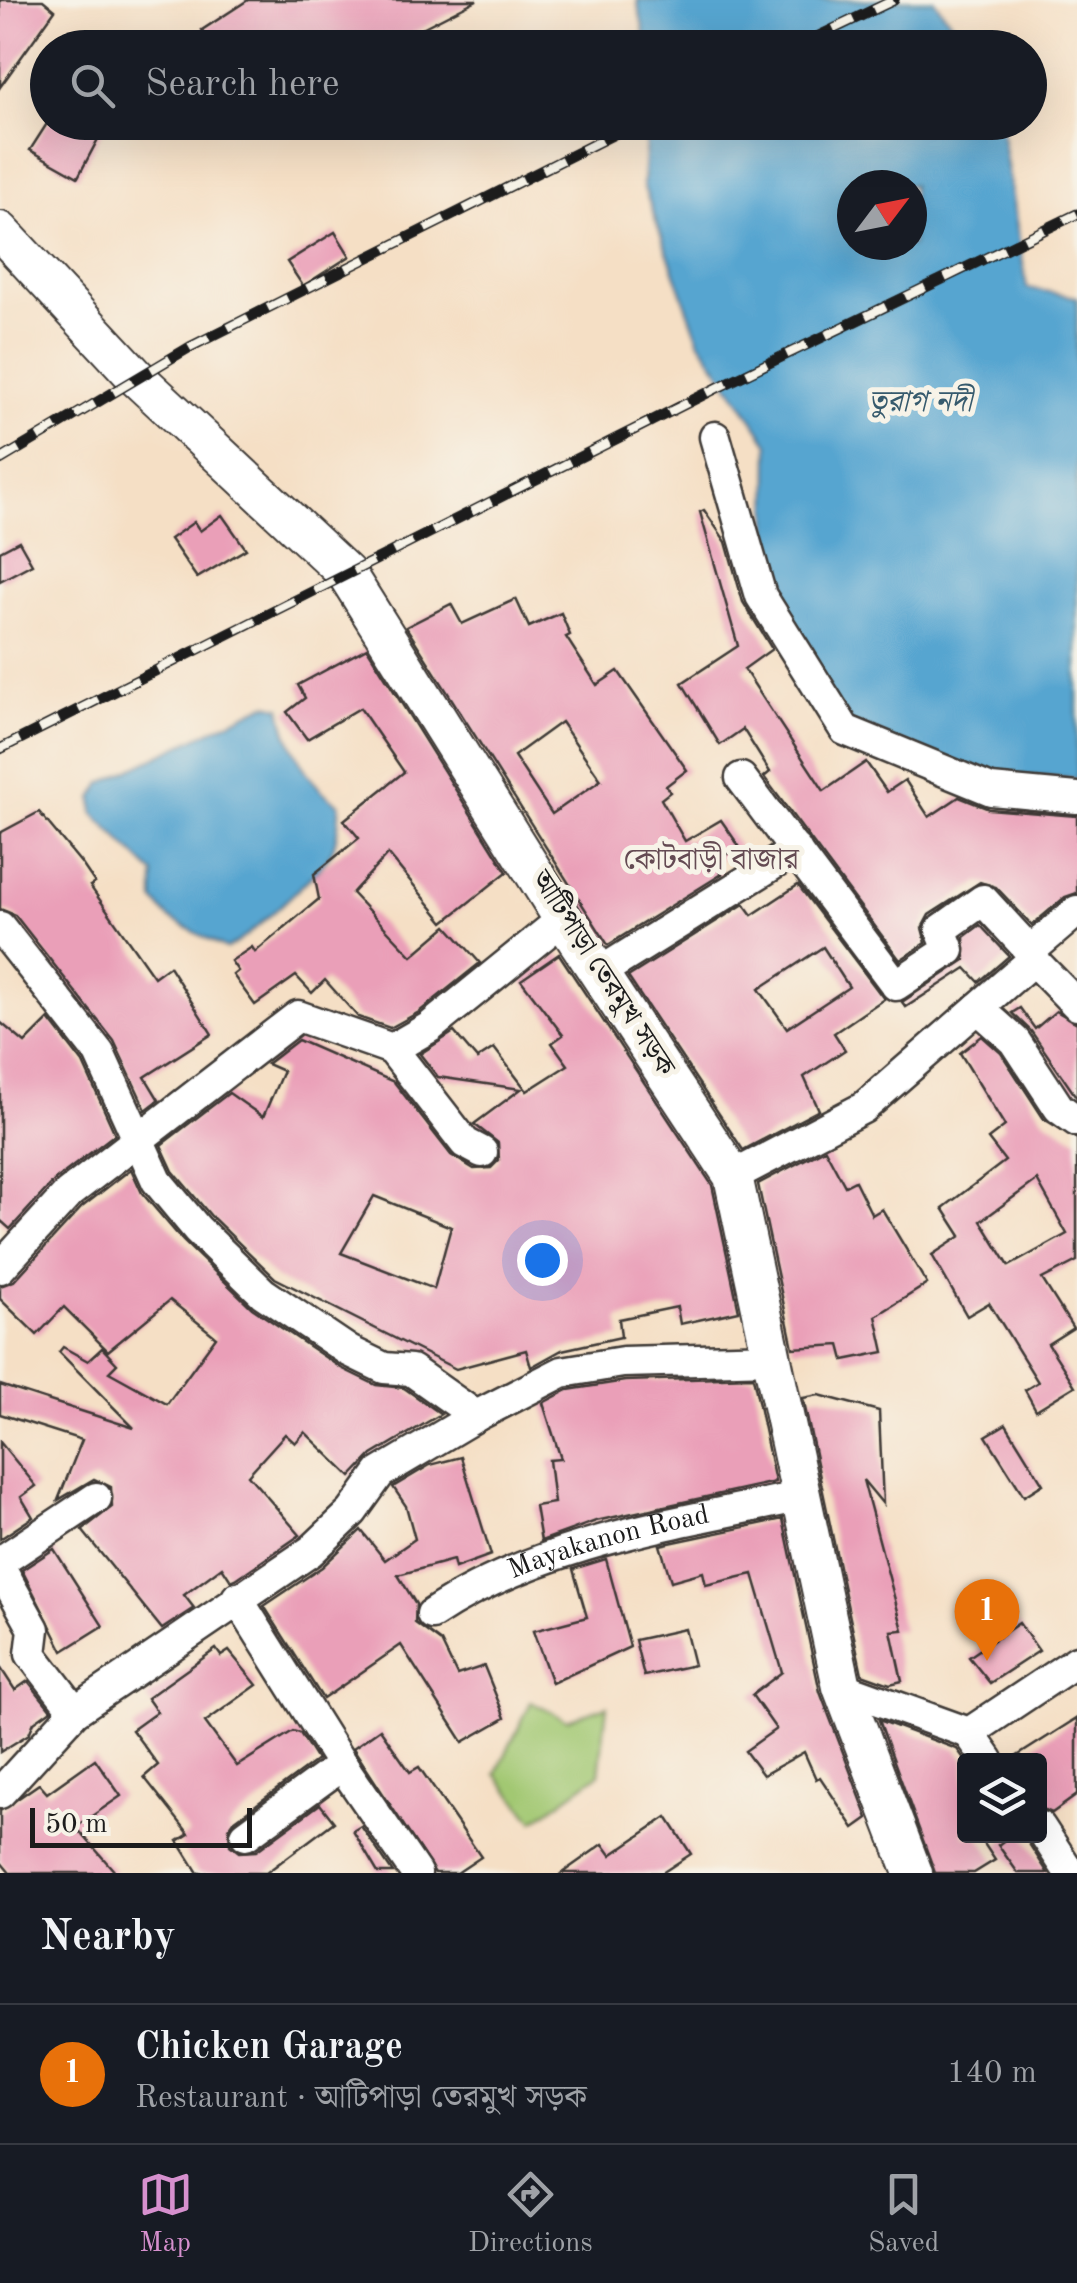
<!DOCTYPE html>
<html lang="en">
<head>
<meta charset="utf-8">
<style>
	body { margin:0; font-family:"Old Standard TT","Noto Serif Bengali",serif; background:#20242c; color:#f1f3f6 }
	.controls { position:absolute; right:30px; bottom:30px; display:grid; overflow:hidden; border-radius:10px; box-shadow:0 10px 40px #0002 }
	.controls button { width:90px; height:90px; display:grid; place-items:center; padding:0; border:0; border-bottom:2px solid #363941; background:#171b24; color:#f1f3f6; font:50px sans-serif }
	.compass { position:absolute; left:837px; top:170px; width:90px; height:90px; border-radius:50%; background:#171b24; box-shadow:0 10px 40px #0002; rotate:58deg }
	.scale { position:absolute; left:30px; bottom:25px; width:222px; box-sizing:border-box; padding-left:10px; border:5px solid #1c1c1c; border-top:0; font-size:28px; line-height:35px; white-space:nowrap; color:#1c1c1c; -webkit-text-stroke:8px #f7f3e8; paint-order:stroke }
	.you { position:absolute; left:542px; top:1260px; width:35px; height:35px; margin:-25px; border:8px solid #fff; border-radius:50%; background:#1a73e8; box-shadow:0 0 0 15px #1a73e833 }
	.badge { display:grid; place-items:center; width:65px; height:65px; border-radius:50%; background:#d690ce; color:#fff; font-size:32px; font-weight:700 }
	.pin { position:absolute; translate:-50% -82px; filter:drop-shadow(0 2px 5px #0008) }
	.pin::after { content:''; position:absolute; top:52px; width:35px; height:30px; background:inherit; clip-path:polygon(0 0,100% 0,50% 100%) }
	.list { margin:0; padding:0; list-style:none }
	h2 { display:flex; justify-content:space-between; align-items:center; height:130px; margin:0; padding:0 40px; font-size:42px }
	h2 small { font-size:32px; font-weight:400; color:#9ea1a6 }
	.list li { display:grid; grid-template-columns:65px 1fr auto; gap:30px; align-items:center; box-sizing:border-box; height:140px; padding:0 40px; border-top:2px solid #363941 }
	.list b { display:block; font-size:38px; white-space:nowrap }
	.list p { margin:0; font-size:32px; white-space:nowrap; color:#9ea1a6 }
	.list em { font-size:32px; font-style:normal; color:#9ea1a6 }
	.icon { flex:none; width:55px; height:55px; fill:none; stroke:currentColor; stroke-width:2; stroke-linecap:round; stroke-linejoin:round }
	.map { position:relative; flex:none; width:1077px; height:1873px; overflow:hidden }
	.search { position:absolute; background:#171b24; box-shadow:0 10px 40px #0002; left:30px; right:30px; top:30px; height:110px; display:flex; align-items:center; gap:25px; box-sizing:border-box; padding:0 35px; border-radius:55px; color:#9ea1a6; font-size:38px }
	.sheet { height:270px; background:#171b24 }
	nav { display:flex; justify-content:space-around; align-items:center; box-sizing:border-box; height:140px; border-top:2px solid #363941; background:#171b24; font-size:28px; color:#9ea1a6 }
	nav a { display:grid; justify-items:center; gap:5px }
	nav .on { color:#d690ce }
	.map>svg:first-child { display:block }
	.green { fill:#a2c872; stroke:#5f7247; stroke-width:2.5 }
	.water { fill:#56a5d0; stroke:#396076; stroke-width:2.5; fill-rule:evenodd }
	.building { fill:#ea9fb8; fill-rule:evenodd }
	.lines { fill:none; stroke-linecap:round; stroke-linejoin:round }
	.minor-casing { stroke:#3d3935; stroke-width:35 }
	.major-casing { stroke:#3d3935; stroke-width:42 }
	.minor { stroke:#fff; stroke-width:30 }
	.major { stroke:#fff; stroke-width:38 }
	.rail-casing { stroke:#1c1c1c; stroke-width:11 }
	.rail { stroke:#f7f3e8; stroke-width:8; stroke-dasharray:22; stroke-linecap:butt }
	.labels { text-anchor:middle; dominant-baseline:central; stroke-width:10; stroke-linejoin:round; paint-order:stroke }
	.street-label { font-size:28px; fill:#1c1c1c; stroke:#f7f3e8 }
	.water-label { font-size:30px; font-style:italic; fill:#365a6d; stroke:#f7f3e8 }
	.neighbourhood-label { font-size:30px; fill:#644a53; stroke:#f7f3e8 }
</style>
</head>
<body>
<div class="map">
<svg width="1077" height="1873" viewBox="0 0 1077 1873">
	<rect width="100%" height="100%" fill="#f7f3e8"/>
	<filter id="ink" filterUnits="userSpaceOnUse"><feTurbulence type="fractalNoise" baseFrequency=".01" numOctaves="2"/><feDisplacementMap in="SourceGraphic" scale="20" xChannelSelector="R" yChannelSelector="G"/><feConvolveMatrix kernelMatrix="1 2 1 2 8 2 1 2 1" color-interpolation-filters="sRGB"/></filter>
	<filter id="wash" filterUnits="userSpaceOnUse"><feTurbulence type="fractalNoise" baseFrequency=".0048" numOctaves="4" result="noise"/><feDisplacementMap in="SourceGraphic" scale="40" xChannelSelector="R" yChannelSelector="G"/><feGaussianBlur stdDeviation="2.25" result="paint"/><feColorMatrix in="noise" values="0 0 0 0 0 0 0 0 0 0 0 0 0 0 0 0 0 1.4 0 .05"/><feComposite in="paint" operator="in"/></filter>
	<g filter="url(#wash)">
		<rect width="100%" height="100%" fill="#f5dfc5"/>
		<!-- green -->
		<path class="green" d="M531,1702L567,1720L607,1706L599,1774L534,1821L496,1774Z"/>
		<!-- water -->
		<g class="water">
			<path d="M637,0H934L970,47H647Z"/>
			<path d="M647,123H1000L1027,288L1077,297V779L1003,775L867,745L805,690L768,545L769,444L699,340L643,185ZM852,185H912V245H852Z"/>
			<path d="M266,704L281,707C286,742 308,785 339,804C340,816 337,840 332,851C324,868 244,942 226,949L169,918L154,900V874L94,814L93,798L102,783Z"/>
		</g>
		<g id="blocks">
			<!-- building -->
			<g class="building">
				<path d="M0,0H43L55,10L0,87Z"/>
				<path d="M248,0H477L383,48H213L202,30Z"/>
				<path d="M48,122H107L78,177L30,150Z"/>
				<path d="M335,232L350,256L303,286L287,262Z"/>
				<path d="M704,510L726,542L743,602L772,649L744,669L824,791L866,762L887,792L905,780L929,817L959,797L989,809L1077,816V893L1065,897L1032,925L996,887L980,882L929,915L922,928L926,943L900,960L764,777L770,772L743,729L720,745L682,683L738,646L700,512Z"/>
				<path d="M222,515L246,549L197,578L170,539L194,522L200,531Z"/>
				<path d="M19,541L32,564L0,581V551Z"/>
				<path d="M516,599L529,627L561,613L570,635L566,637L597,685L618,671L687,770L666,786L670,792L661,799L685,841L721,820L739,846L714,863L722,874L608,945L406,627L451,604L462,624ZM561,722L601,780L552,814L514,756Z"/>
				<path d="M367,648L507,872L444,922L388,854L352,893L412,956L447,926L480,963L419,1012L390,1028L358,1017L325,980L312,993L296,976L255,1005L233,975L238,971L231,961L252,947L255,952L319,899L314,874L359,838L344,820L404,772L360,708L307,739L287,712L305,698L298,685Z"/>
				<path d="M39,812L82,864L95,883L90,886L154,977L169,966L212,1034L145,1077L159,1100L146,1110L114,1041L15,915L0,909V833Z"/>
				<path d="M798,885L884,999L834,1033L845,1050L804,1077L819,1110L743,1150L628,977L744,904L752,915ZM823,947L849,987L787,1028L759,989Z"/>
				<path d="M980,925L1009,956L979,982L966,968L906,1007L902,1002L965,960L964,937Z"/>
				<path d="M559,954L712,1185L739,1311L680,1324L677,1307L619,1319L621,1337L562,1350L531,1367L526,1350L456,1369L275,1278L211,1216L173,1171L161,1145L229,1093L263,1117L283,1071L267,1064L298,1040L394,1082L451,1155L474,1169L491,1168L499,1160L498,1143L474,1124L521,1089L438,1077L420,1054L454,1032L477,1059L494,1048L527,1091L568,1065L552,1043L563,1035L521,980ZM374,1196L451,1227L434,1289L341,1253Z"/>
				<path d="M1020,1008L1035,1029L1056,1011L1077,1023V1098L1031,1031L1012,1013Z"/>
				<path d="M49,1019L83,1063L115,1134L55,1180L10,1229L0,1220V1022L25,1043Z"/>
				<path d="M982,1036L1001,1053L1044,1119L1077,1139V1261L1042,1279L1073,1328L1048,1344L1075,1386L1036,1410L1025,1390L1038,1382L989,1303L967,1316L932,1255L961,1236L943,1208L1005,1161L988,1139L1005,1126L960,1053ZM1037,1180L1067,1234L1009,1266L981,1221Z"/>
				<path d="M825,1149L845,1186L855,1181L872,1215L882,1209L927,1284L876,1316L884,1352L844,1360L840,1345L793,1348L758,1184Z"/>
				<path d="M131,1169L142,1193L183,1241L252,1308L341,1368L376,1385L404,1388L441,1414L372,1455L351,1477L305,1432L295,1443L285,1434L248,1475L300,1535L236,1579L231,1581L222,1567L184,1595L194,1608L162,1629L82,1530L112,1507L111,1487L94,1479L58,1500L82,1440L0,1414V1385L134,1428L59,1352L63,1347L88,1361L102,1348L117,1364L109,1372L167,1404L216,1337L170,1300L108,1351L64,1307L37,1335L0,1299V1286L14,1281L82,1207Z"/>
				<path d="M753,1377L775,1482L596,1521L541,1541L535,1506L554,1503L549,1460L561,1459L543,1403L568,1390L625,1381Z"/>
				<path d="M819,1395L879,1411L883,1504L863,1480L903,1630L891,1631L902,1681L890,1684L862,1674L803,1398Z"/>
				<path d="M1006,1424L1043,1484L1024,1496L986,1436Z"/>
				<path d="M0,1442L36,1486L21,1497L33,1517L0,1539Z"/>
				<path d="M461,1457L491,1555L455,1568L453,1560L398,1575L416,1604L415,1623L441,1642L457,1675L484,1666L505,1718L463,1742L401,1645L323,1699L264,1606L322,1567L361,1530L385,1560L415,1539L406,1506L393,1487L430,1465Z"/>
				<path d="M783,1519L820,1692L868,1818L854,1828L820,1777L816,1779L804,1752L763,1775L745,1751L776,1729L752,1695L782,1672L753,1574L706,1585L703,1572L671,1581L660,1545Z"/>
				<path d="M54,1549L103,1626L63,1651L22,1570Z"/>
				<path d="M606,1559L630,1647L552,1683L533,1631L587,1617L573,1569Z"/>
				<path d="M1019,1623L1039,1651L990,1683L969,1657Z"/>
				<path d="M685,1629L694,1665L644,1676L635,1640Z"/>
				<path d="M216,1649L221,1656L229,1651L257,1685L205,1722L237,1766L293,1731L300,1733L317,1760L234,1821L229,1828L230,1845L239,1852L256,1851L320,1804L334,1822L266,1873H198L178,1841L189,1834L144,1777L158,1765L132,1730L157,1712L147,1698Z"/>
				<path d="M0,1667L15,1690L28,1681L51,1710L34,1722L29,1734L0,1752Z"/>
				<path d="M1077,1718V1795L1052,1813L1040,1808V1760H1011Z"/>
				<path d="M879,1720L957,1749L965,1760L964,1836H979L995,1860L974,1873H935Z"/>
				<path d="M380,1729L410,1772L419,1767L481,1857L457,1873H435L353,1748Z"/>
				<path d="M95,1759L121,1796L76,1827L116,1873H10L0,1861V1811L39,1784L47,1793Z"/>
				<path d="M667,1817L691,1854L662,1873H562L603,1844L611,1855Z"/>
				<path d="M361,1826L393,1873H378L353,1831Z"/>
				<path d="M1010,1836H1024L1048,1873H1018L998,1845Z"/>
			</g>
		</g>
	</g>
	<g filter="url(#ink)">
		<use href="#blocks" fill-opacity="0" stroke="#3d3935" stroke-width="2.5"/>
		<g class="lines">
			<defs>
				<g id="minor">
					<path d="M715,437L761,596L845,730L991,790L1077,798"/>
					<path d="M741,778L896,985L949,950L941,930L983,900L1030,951"/>
					<path d="M0,927L99,1053L157,1181L197,1229L263,1293L349,1351L384,1368L411,1370L476,1416L562,1372L623,1362L774,1358"/>
					<path d="M1033,960L1077,1005"/>
					<path d="M602,971L796,850"/>
					<path d="M978,1008L1015,1041L1059,1108L1077,1121"/>
					<path d="M392,1049L465,1143L482,1152"/>
					<path d="M733,1176L863,1108L1033,960L1030,951L1077,911"/>
					<path d="M0,1268L69,1193L298,1016L392,1049L430,1027L563,919"/>
					<path d="M0,1562L96,1498"/>
					<path d="M0,1568L34,1629L31,1654L75,1711"/>
					<path d="M237,1598L342,1765L246,1835"/>
					<path id="s1" d="M432,1614C539,1543 675,1523 798,1497"/>
					<path d="M842,1687L969,1733L1077,1661"/>
					<path d="M969,1733L988,1760"/>
					<path d="M342,1765L416,1873"/>
					<path d="M0,1793L75,1711L311,1551L352,1512L380,1473L476,1416"/>
					<path d="M1040,1827L1070,1873"/>
				</g>
				<path id="major" d="M0,231L136,377L346,573L563,919L733,1176L842,1687L913,1873"/>
			</defs>
			<!-- minor casing -->
			<use href="#minor" class="minor-casing"/>
			<!-- major casing -->
			<use href="#major" class="major-casing"/>
			<!-- minor -->
			<use href="#minor" class="minor"/>
			<!-- major -->
			<use href="#major" class="major"/>
			<defs>
				<g id="rail">
					<path d="M794,48L894,0"/>
					<path d="M0,460L190,347L638,122"/>
					<path d="M0,749L717,388L1077,214"/>
				</g>
			</defs>
			<!-- rail casing -->
			<use href="#rail" class="rail-casing"/>
			<!-- rail -->
			<use href="#rail" class="rail"/>
		</g>
	</g>
	<g class="labels">
		<!-- street labels -->
		<g class="street-label">
			<text transform="translate(602 974) rotate(57)">আটিপাড়া তেরমুখ সড়ক</text>
			<text stroke="none"><textPath href="#s1" startOffset="192">Mayakanon Road</textPath></text>
		</g>
		<!-- water labels -->
		<g class="water-label">
			<text x="920" y="403">তুরাগ নদী</text>
		</g>
		<!-- neighbourhood labels -->
		<g class="neighbourhood-label">
			<text x="711" y="861">কোটবাড়ী বাজার</text>
		</g>
	</g>
</svg>
<div class="controls">
<button><svg class="icon" aria-label="layers" viewBox="0 0 24 24"><path d="M12 4l9 5-9 5-9-5zM3 14l9 5 9-5"/></svg></button>
</div>
<svg class="compass" viewBox="-18 -18 36 36"><path d="M0-13l5 13h-10z" fill="#e53935"/><path d="M0 13l5-13h-10z" fill="#9ea1a6"/></svg>
<div class="scale">50 m</div>
<div class="you"></div>
<div class="pin badge" style="left:987px;top:1661px;background:#e8710a">1</div>
<div class="search"><svg class="icon" aria-label="search" viewBox="0 0 24 24"><circle cx="10" cy="10" r="6"/><path d="M15 15l6 6"/></svg>Search here</div>
</div>
<section class="sheet">
<h2>Nearby<small></small></h2>
<ul class="list">
<li><span class="badge" style="background:#e8710a">1</span><div><b>Chicken Garage</b><p>Restaurant · আটিপাড়া তেরমুখ সড়ক</p></div><em>140 m</em></li>
</ul>
</section>
<nav>
<a class="on"><svg class="icon" aria-label="map" viewBox="0 0 24 24"><path d="M3 6l6-2 6 2 6-2v14l-6 2-6-2-6 2zM9 4v14M15 6v14"/></svg>Map</a>
<a><svg class="icon" aria-label="directions" viewBox="0 0 24 24"><path d="M12 3l9 9-9 9-9-9zM9 14v-3h6M13 9l2 2-2 2"/></svg>Directions</a>
<a><svg class="icon" aria-label="saved" viewBox="0 0 24 24"><path d="M7 4h10v16l-5-4-5 4z"/></svg>Saved</a>
</nav>
</body>
</html>
